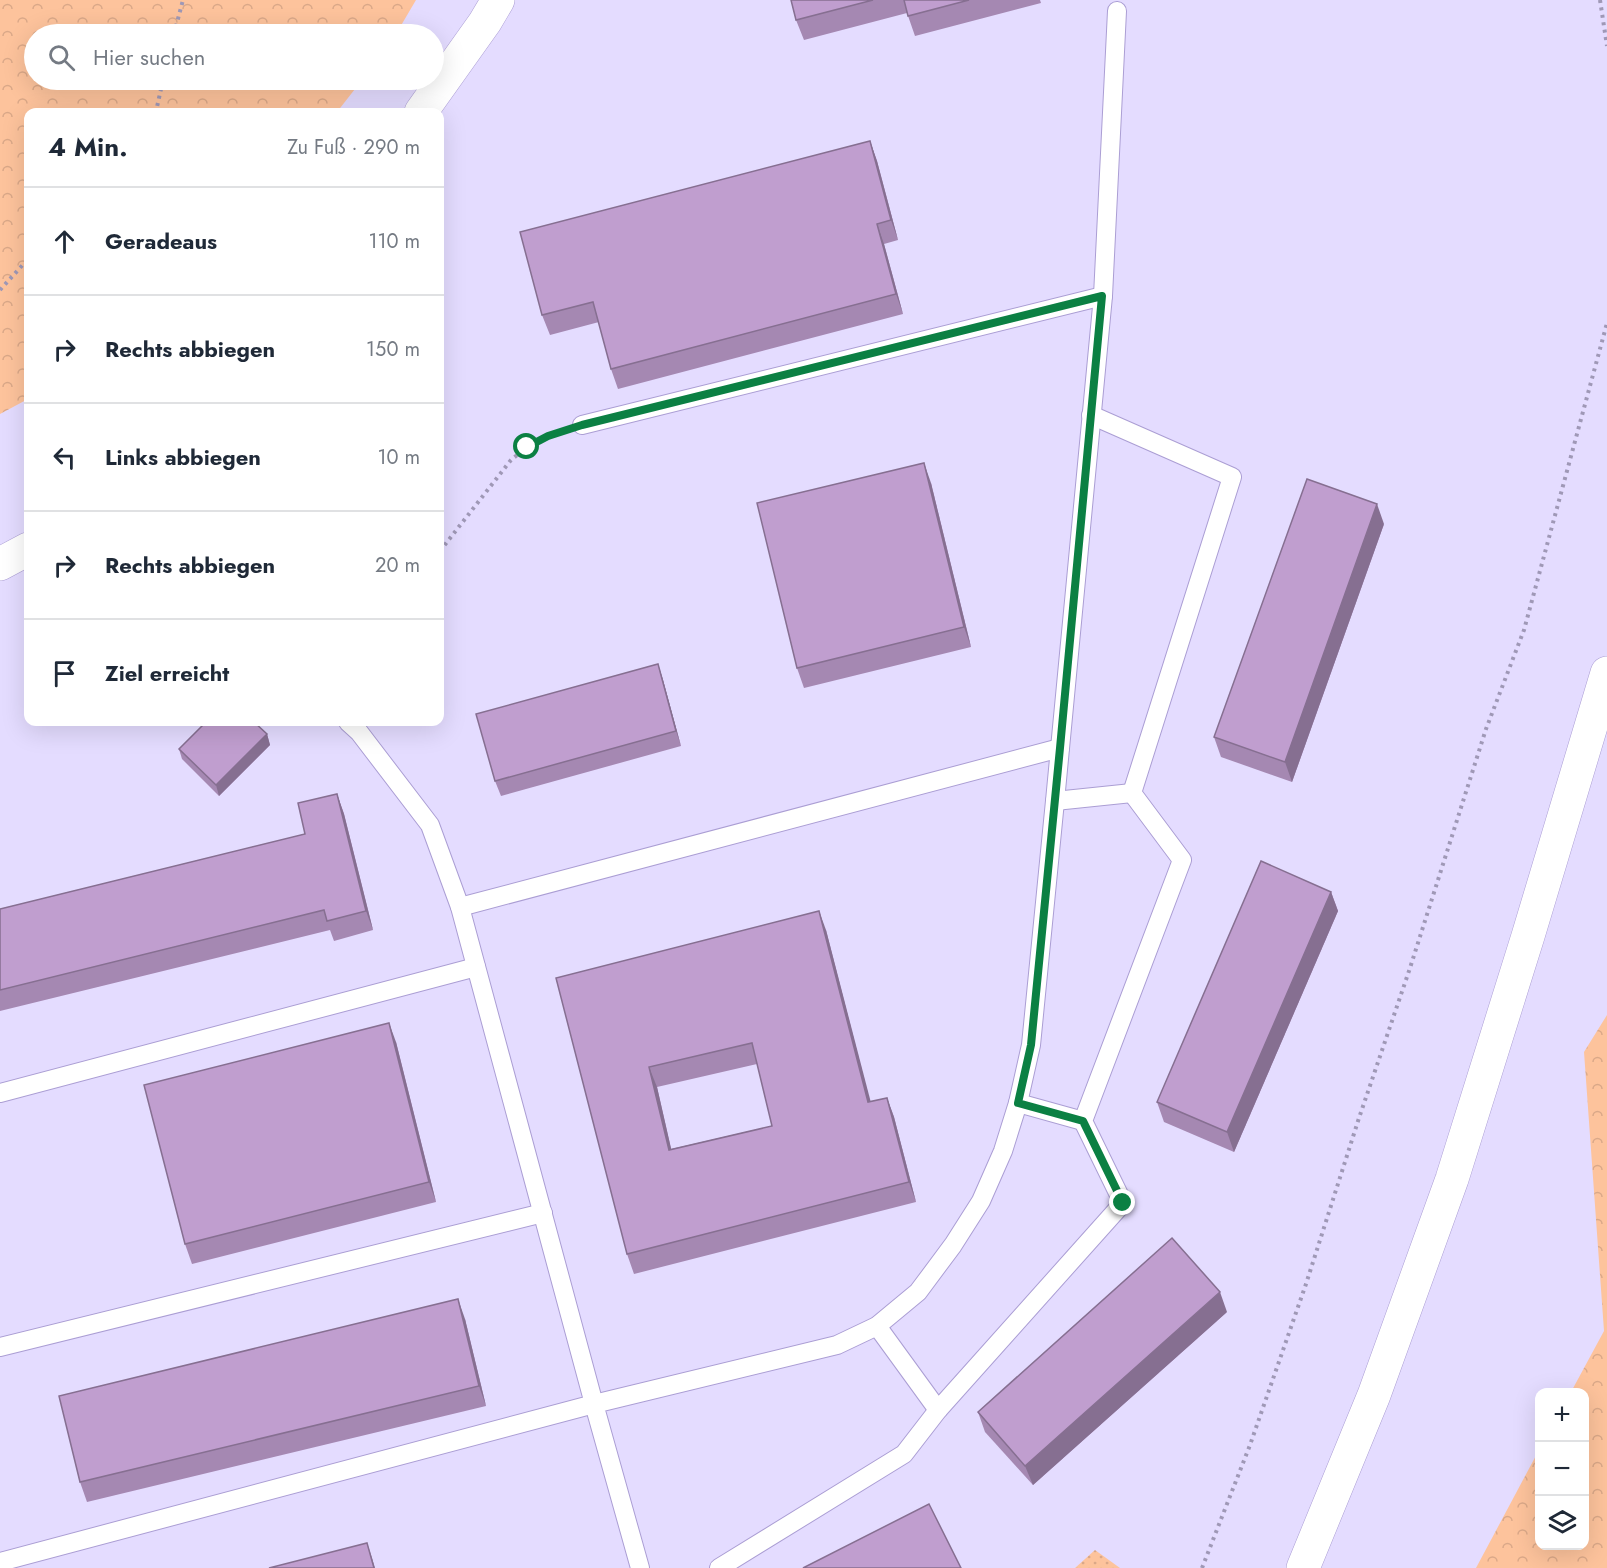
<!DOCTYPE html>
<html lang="de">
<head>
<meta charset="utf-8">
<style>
	body { margin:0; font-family:Jost,sans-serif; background:#f6f6f7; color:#1f2937 }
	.controls { position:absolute; right:18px; bottom:18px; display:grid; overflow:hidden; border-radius:12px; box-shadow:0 6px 24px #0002 }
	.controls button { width:54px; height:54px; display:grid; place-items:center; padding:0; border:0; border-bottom:2px solid #e0e1e3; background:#fff; color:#1f2937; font:30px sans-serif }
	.stop { position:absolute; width:18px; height:18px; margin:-14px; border:4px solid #0b8043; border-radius:50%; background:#fff }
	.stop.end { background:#0b8043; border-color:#fff; box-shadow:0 2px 6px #0008 }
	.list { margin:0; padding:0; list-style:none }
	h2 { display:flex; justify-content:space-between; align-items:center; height:78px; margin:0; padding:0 24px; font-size:26px }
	h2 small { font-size:20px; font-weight:400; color:#747a83 }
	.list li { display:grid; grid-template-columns:39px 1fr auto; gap:18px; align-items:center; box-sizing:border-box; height:108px; padding:0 24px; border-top:2px solid #e0e1e3 }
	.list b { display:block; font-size:22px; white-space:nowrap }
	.list em { font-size:20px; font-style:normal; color:#747a83 }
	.icon { flex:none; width:33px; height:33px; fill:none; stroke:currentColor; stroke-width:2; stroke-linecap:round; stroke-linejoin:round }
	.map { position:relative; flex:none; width:1607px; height:1568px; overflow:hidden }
	.search { position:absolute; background:#fff; box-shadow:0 6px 24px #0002; left:24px; top:24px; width:420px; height:66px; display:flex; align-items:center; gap:15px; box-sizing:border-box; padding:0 21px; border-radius:33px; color:#747a83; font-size:22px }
	.panel { position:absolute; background:#fff; box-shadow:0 6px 24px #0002; left:24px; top:108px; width:420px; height:618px; border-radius:12px }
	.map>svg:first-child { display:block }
	.grass { fill:url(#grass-dots) }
	.forest { fill:url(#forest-crowns) }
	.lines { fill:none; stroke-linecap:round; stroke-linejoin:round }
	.lane-casing { stroke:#ab9ed4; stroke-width:20 }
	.street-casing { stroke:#ab9ed4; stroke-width:34 }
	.path { stroke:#9f98b6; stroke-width:4; stroke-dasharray:3 4.5; stroke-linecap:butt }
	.lane { stroke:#fff; stroke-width:18 }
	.street { stroke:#fff; stroke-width:33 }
	.wall { fill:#a588b2; fill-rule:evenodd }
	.shaded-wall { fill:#866f91 }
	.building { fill:#c09ecf; stroke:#866f91; stroke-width:1.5; fill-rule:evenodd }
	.route { stroke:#0b8043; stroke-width:8 }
</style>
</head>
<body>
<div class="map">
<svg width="1607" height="1568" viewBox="0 0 1607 1568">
	<defs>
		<pattern id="grass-dots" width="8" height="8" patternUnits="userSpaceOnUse" patternTransform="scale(1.5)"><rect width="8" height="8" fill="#fdc39c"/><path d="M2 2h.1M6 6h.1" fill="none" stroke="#daa888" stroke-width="1.8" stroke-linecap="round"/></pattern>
		<pattern id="forest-crowns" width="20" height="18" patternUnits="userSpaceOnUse" patternTransform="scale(1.5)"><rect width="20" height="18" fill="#fdc39c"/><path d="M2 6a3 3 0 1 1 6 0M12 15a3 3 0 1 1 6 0" fill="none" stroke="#daa888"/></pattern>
	</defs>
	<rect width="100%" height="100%" fill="#e4dcff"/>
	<!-- grass -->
	<path class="grass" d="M1095,1550L1120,1568H1075Z"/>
	<!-- forest -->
	<g class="forest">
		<path d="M0,0H416L396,34H34V80H362L337,112H28V399L0,414Z"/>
		<path d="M1607,1015V1568H1476L1539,1450L1540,1546H1584V1392H1571L1604,1331L1584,1052Z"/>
	</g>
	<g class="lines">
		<defs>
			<g id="lane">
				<path d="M582,425L1103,296"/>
				<path d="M1055,801L1132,793"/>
				<path d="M460,907L1060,748"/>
				<path d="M0,1093L476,967"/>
				<path d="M1018,1103L1083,1121"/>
				<path d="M877,1326L938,1410"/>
				<path d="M0,1347L543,1213"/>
				<path d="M0,1562L594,1404L460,907L430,825L359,732L348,722"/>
				<path d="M640,1568L594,1404L837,1345L877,1326L918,1292L953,1245L981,1201L1003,1151L1018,1103L1031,1045L1055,801L1103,296L1117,11"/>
				<path d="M719,1568L904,1454L938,1410L1123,1203L1083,1121L1182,860L1132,793L1232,477L1091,415"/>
			</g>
			<g id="street">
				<path d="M421,112L485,22L498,0"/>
				<path d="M0,564L28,549"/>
				<path d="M1303,1568L1374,1395L1452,1179L1528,936L1607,673"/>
			</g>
		</defs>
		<!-- lane casing -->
		<use href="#lane" class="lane-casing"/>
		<!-- street casing -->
		<use href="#street" class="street-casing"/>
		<!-- path -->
		<g class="path">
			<path d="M1600,0L1607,46"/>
			<path d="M174,34L183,0"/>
			<path d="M153,112L157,107L163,80"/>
			<path d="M0,290L28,259"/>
			<path d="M440,551L511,460L527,447L558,433"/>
			<path d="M1202,1568L1250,1445L1306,1284L1359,1118L1410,968L1486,729L1524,630L1607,323"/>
		</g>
		<!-- lane -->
		<use href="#lane" class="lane"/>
		<!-- street -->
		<use href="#street" class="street"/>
	</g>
	<!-- wall -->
	<g class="wall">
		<path d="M791,0H1040L1041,3L915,36L907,13L804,40L796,20Z"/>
		<path d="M870,141L877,161L898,240L884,244L903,314L618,389L611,369L599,322L550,335L542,315Z"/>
		<path d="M931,483L971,647L804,688L797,668Z"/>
		<path d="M1384,524L1292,782L1221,757L1214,737Z"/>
		<path d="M658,664L663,680L681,746L501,796L495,781Z"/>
		<path d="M267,734L270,745L219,796L182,759L179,749Z"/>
		<path d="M337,794L344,814L373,930L334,941L330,930L0,1011V909L305,834Z"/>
		<path d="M1331,892L1338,911L1234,1152L1164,1122L1157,1102Z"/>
		<path d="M826,930L870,1102L887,1098L894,1117L916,1202L634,1274L627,1254L556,978ZM757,1064L772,1126L671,1149L657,1087Z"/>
		<path d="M396,1042L436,1202L192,1264L185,1244Z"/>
		<path d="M1227,1312L1033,1485L985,1432L978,1412Z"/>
		<path d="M465,1319L486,1406L87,1502L80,1482Z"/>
	</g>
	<!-- shaded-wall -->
	<g class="shaded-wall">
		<path d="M870,141L877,161L898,240L891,220Z"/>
		<path d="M877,224L884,244L903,314L896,294Z"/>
		<path d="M924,463L931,483L971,647L964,627Z"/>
		<path d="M1377,504L1384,524L1292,782L1285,762Z"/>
		<path d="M658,664L663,680L681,746L676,731Z"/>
		<path d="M267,734L270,745L219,796L216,785Z"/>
		<path d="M337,794L344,814L373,930L366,911Z"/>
		<path d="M1331,892L1338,911L1234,1152L1227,1132Z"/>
		<path d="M819,911L826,930L876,1122L868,1102Z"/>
		<path d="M389,1023L396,1042L436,1202L429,1182Z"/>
		<path d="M649,1067L657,1087L676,1170L669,1150Z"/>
		<path d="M887,1098L894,1117L916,1202L909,1182Z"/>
		<path d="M1220,1292L1227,1312L1033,1485L1025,1466Z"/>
		<path d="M458,1299L465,1319L486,1406L479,1386Z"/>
		<path d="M367,1543L372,1558L375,1568H374Z"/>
	</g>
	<!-- building -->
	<g class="building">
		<path d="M791,0H873L796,20Z"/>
		<path d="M904,0H969L908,16Z"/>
		<path d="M870,141L891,220L877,224L896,294L611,369L593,302L542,315L520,232Z"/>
		<path d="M924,463L964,627L797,668L757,503Z"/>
		<path d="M1307,479L1377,504L1285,762L1214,737Z"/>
		<path d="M658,664L676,731L495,781L476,714Z"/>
		<path d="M206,722H254L267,734L216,785L179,749Z"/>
		<path d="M337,794L366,911L327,921L324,910L0,990V909L305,834L298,803Z"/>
		<path d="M1261,861L1331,892L1227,1132L1157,1102Z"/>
		<path d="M819,911L868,1102L887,1098L909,1182L627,1254L556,978ZM752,1043L772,1126L669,1150L649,1067Z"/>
		<path d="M389,1023L429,1182L185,1244L144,1085Z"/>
		<path d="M1172,1238L1220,1292L1025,1466L978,1412Z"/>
		<path d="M458,1299L479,1386L80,1482L59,1396Z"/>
		<path d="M929,1504L961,1568H803Z"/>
		<path d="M367,1543L374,1568H269Z"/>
	</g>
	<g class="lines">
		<!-- route -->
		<path class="route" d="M527,447L548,436L582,425L1102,296L1060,748L1031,1045L1018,1103L1083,1121L1123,1203"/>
	</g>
</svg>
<div class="controls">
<button>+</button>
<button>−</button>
<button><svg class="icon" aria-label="layers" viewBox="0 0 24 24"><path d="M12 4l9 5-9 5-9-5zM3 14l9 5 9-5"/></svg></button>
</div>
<div class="stop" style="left:527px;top:447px"></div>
<div class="stop end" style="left:1123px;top:1203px"></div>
<div class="search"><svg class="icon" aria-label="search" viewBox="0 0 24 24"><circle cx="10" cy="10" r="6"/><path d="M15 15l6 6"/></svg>Hier suchen</div>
<section class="panel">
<h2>4 Min.<small>Zu Fuß · 290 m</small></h2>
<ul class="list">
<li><svg class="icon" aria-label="ahead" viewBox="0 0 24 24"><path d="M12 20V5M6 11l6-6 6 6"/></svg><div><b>Geradeaus</b></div><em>110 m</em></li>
<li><svg class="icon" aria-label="right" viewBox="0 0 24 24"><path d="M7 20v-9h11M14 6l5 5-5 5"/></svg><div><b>Rechts abbiegen</b></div><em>150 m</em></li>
<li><svg class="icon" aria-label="left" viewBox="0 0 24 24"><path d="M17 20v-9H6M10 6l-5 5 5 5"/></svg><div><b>Links abbiegen</b></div><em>10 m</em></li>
<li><svg class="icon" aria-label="right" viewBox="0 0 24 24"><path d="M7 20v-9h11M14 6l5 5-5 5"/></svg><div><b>Rechts abbiegen</b></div><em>20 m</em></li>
<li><svg class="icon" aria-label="arrive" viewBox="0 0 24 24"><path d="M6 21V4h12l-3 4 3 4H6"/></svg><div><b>Ziel erreicht</b></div></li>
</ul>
</section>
</div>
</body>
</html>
